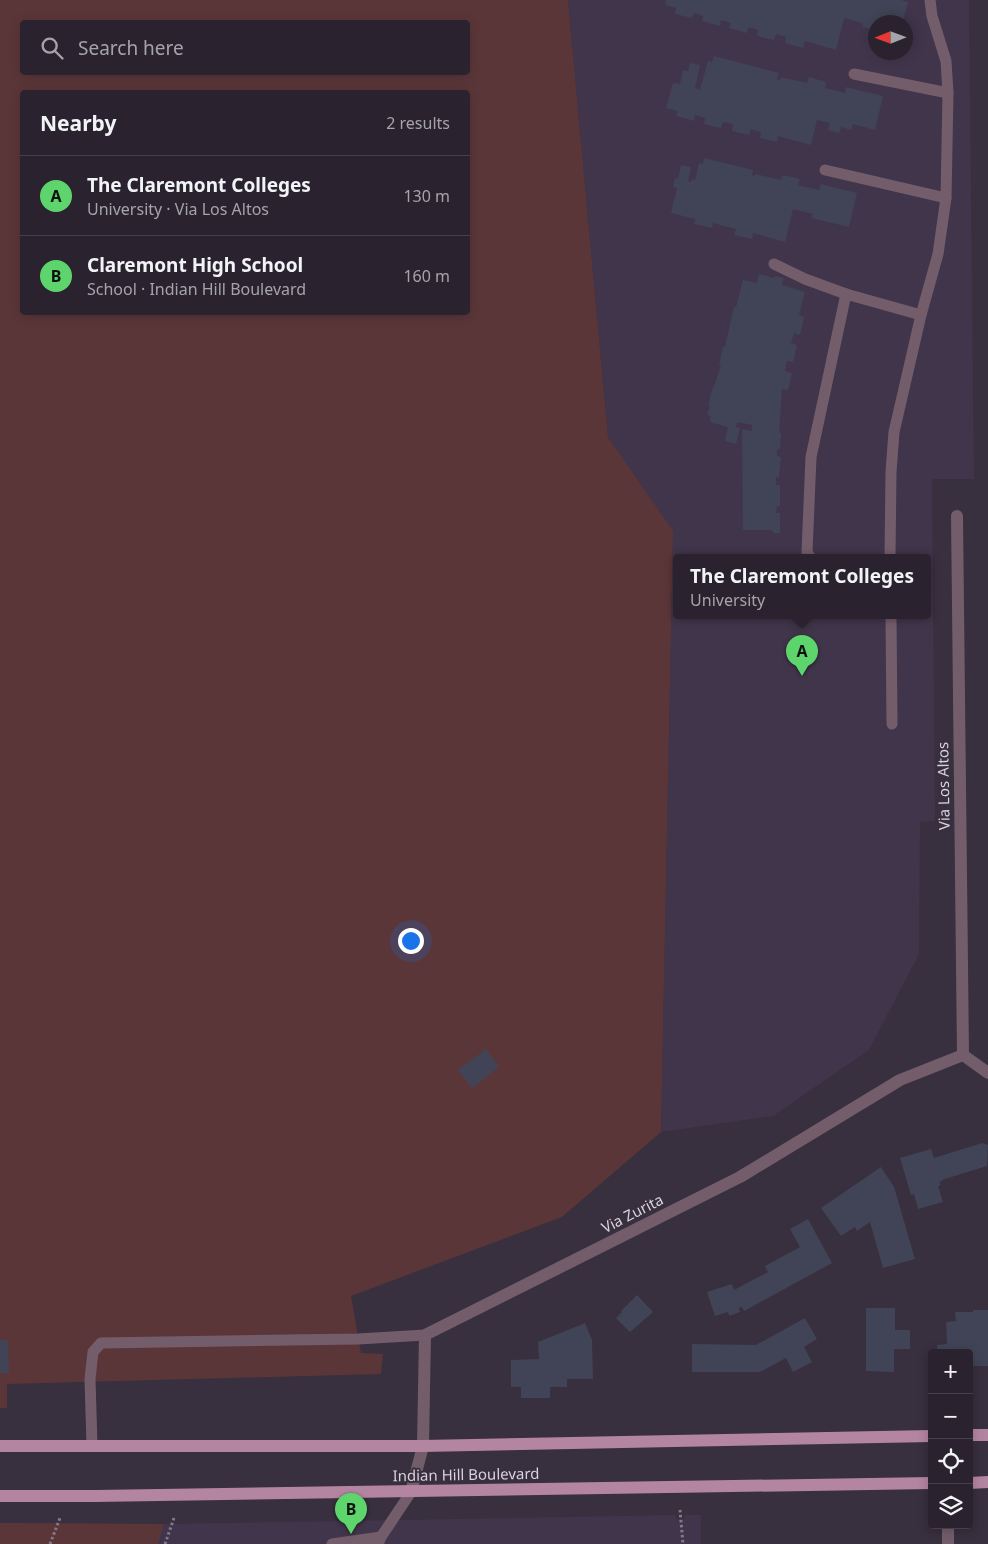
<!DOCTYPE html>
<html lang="en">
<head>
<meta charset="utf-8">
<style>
	body { margin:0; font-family:"Noto Sans",sans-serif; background:#362f3b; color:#f1f3f6 }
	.controls { position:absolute; right:15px; bottom:15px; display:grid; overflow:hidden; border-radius:5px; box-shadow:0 2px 12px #0003 }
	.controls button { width:45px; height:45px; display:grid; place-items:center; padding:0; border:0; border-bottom:1px solid #46404b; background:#2a232f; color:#f1f3f6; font:25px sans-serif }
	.compass { position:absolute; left:868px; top:15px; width:45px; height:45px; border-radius:50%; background:#2a232f; box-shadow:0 2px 12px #0003; rotate:269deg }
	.you { position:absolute; left:410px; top:940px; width:18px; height:18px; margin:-12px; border:4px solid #fff; border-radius:50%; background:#1a73e8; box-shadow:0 0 0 8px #1a73e833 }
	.badge { display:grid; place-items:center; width:32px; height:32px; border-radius:50%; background:#5dd56c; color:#111; font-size:16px; font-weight:700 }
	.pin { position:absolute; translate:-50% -41px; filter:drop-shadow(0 1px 2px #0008) }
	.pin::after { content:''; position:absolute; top:26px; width:18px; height:15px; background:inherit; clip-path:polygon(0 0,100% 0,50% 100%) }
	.popup { position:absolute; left:673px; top:554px; width:258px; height:65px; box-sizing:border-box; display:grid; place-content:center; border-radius:5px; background:#2a232f; filter:drop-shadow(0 1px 4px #0005); font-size:16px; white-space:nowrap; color:#a5a4aa }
	.popup b { font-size:19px; color:#f1f3f6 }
	.popup::after { content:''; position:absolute; left:50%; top:100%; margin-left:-10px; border:10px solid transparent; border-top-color:#2a232f }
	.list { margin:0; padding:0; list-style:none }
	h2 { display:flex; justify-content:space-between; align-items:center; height:65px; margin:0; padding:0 20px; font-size:21px }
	h2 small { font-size:16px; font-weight:400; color:#a5a4aa }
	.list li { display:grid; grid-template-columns:32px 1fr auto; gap:15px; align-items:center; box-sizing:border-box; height:80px; padding:0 20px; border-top:1px solid #46404b }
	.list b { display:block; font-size:19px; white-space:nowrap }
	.list p { margin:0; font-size:16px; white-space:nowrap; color:#a5a4aa }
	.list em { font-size:16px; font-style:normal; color:#a5a4aa }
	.icon { flex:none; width:28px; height:28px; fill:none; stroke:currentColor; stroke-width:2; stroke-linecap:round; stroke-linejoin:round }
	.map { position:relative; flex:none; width:988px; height:1544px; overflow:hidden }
	.search { position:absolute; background:#2a232f; box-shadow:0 2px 12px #0003; left:20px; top:20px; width:450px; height:55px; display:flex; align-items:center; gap:12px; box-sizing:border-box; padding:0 18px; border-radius:5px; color:#a5a4aa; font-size:19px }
	.panel { position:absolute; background:#2a232f; box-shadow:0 2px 12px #0003; left:20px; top:90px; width:450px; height:225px; border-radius:5px }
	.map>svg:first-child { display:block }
	.built { fill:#41354b; fill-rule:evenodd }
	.green { fill:#5b3639; fill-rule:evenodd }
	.building { fill:#414456 }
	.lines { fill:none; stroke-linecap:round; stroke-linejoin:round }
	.path { stroke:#827a88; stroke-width:3; stroke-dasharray:2.5 2.5; stroke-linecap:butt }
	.lane { stroke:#745d6b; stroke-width:11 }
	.street { stroke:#745d6b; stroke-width:12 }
	.primary { stroke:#b485a1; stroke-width:12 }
	.labels { text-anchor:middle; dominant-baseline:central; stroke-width:4; stroke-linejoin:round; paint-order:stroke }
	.street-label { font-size:15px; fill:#d8d2dd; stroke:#382f3f }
</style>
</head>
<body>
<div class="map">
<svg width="988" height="1544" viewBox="0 0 988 1544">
	<rect width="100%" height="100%" fill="#382f3f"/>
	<!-- built -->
	<g class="built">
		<path d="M568,0H969L974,479H932L935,821L920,822L919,954L869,1050L773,1116L661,1132L673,532L608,437ZM876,22H906V52H876ZM677,557H927V615H677Z"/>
		<path d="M675,1515L676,1519H684L685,1515H701V1544H0V1523L164,1524Z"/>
	</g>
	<!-- green -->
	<g class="green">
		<path d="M0,0H568L608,437L673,531L661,1132L562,1217L351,1296L361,1353L383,1354L381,1374L7,1384V1408H0ZM22,22H468V72H22ZM22,92H468V312H22Z"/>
		<path d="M0,1523L164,1524L158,1544H0Z"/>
	</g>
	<!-- building -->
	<g class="building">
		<path d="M666,0H901L908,2L903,22H876V30L862,27L863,23L844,18L836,50L805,41L803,48L785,43L786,37L776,34L774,40L757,36L758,30L748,27L747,33L729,28L731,23L721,20L720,26L702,21L703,16L694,13L692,18L675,14L676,8L665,5Z"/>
		<path d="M714,56L779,73L777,79L780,80L781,77L807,83L809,77L826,82L825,88L845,93L846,87L883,96L875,130L853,124L851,130L841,127L839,133L828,130L830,123L817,120L811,145L778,136L777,142L760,138L761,132L751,129L749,135L732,131L733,124L723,122L721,128L704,124L705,118L695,115L694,121L676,116L678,111L666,108L673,83L680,84L683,70L688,71L690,63L700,65L695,88L700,90L708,61L712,62Z"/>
		<path d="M704,158L753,170L752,175L755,176V174L781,180L783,175L800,179L798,185L819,190L821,184L857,193L849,227L811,218L813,214L793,209L785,242L753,233L752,239L734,235L736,229L713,223L712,228L694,224L695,219L671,213L677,188L673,187L675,178L678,179L681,165L691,167L688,181L691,182L692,179L695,180L699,163L703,164Z"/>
		<path d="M759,274L774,278L775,276L784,278L782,285L805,292L799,315L804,317L800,335L794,333L791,343L797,345L793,362L787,361L785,371L792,373L788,390L782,389L779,433H781L780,449H777V456L781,457L779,477H776V485H780V506H777L776,513H780V533H773L772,530H743L742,429L752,431V425L737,422L736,427L740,428L736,444L725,441L728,427L710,422L711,416L707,415L710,405H708L713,387H714L721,365H719L723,347H725L734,307H736L743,280L757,283Z"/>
		<path d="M486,1049L499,1067L472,1088L458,1070Z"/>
		<path d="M982,1143L988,1145L987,1166L942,1180V1181L939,1182L941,1185L938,1186L943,1202L918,1209L914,1194L911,1195L900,1158L931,1149L934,1158Z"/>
		<path d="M881,1167L894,1187L915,1259L883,1268L870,1222L857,1231L855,1227L841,1236L821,1208Z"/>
		<path d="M808,1219L832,1263L744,1311L742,1307L739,1308L740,1312L729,1316L728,1312L715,1316L707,1292L732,1284L734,1290L768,1272L765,1266L800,1247L790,1229Z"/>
		<path d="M637,1295L653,1312L630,1332L616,1318L622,1312L621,1311Z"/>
		<path d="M866,1308H895V1330H910V1349H894V1372L866,1371Z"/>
		<path d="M973,1310H988V1366H969V1353H937V1345L947,1344L946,1322L956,1321L955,1312H973Z"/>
		<path d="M805,1318L817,1339L804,1347L812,1362L793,1372L786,1358L760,1372H692V1344L756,1345Z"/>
		<path d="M585,1323L592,1340L593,1379H567V1387H550V1398H521V1387H511V1360L539,1359L538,1342Z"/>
		<path d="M0,1340H8L9,1373H0Z"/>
	</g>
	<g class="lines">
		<!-- path -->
		<g class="path">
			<path d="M680,1510L683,1544"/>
			<path d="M50,1544L60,1518"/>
			<path d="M165,1544L174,1518"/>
		</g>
		<!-- lane -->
		<g class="lane">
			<path d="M854,74L948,93"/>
			<path d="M825,170L946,198"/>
			<path d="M774,264L805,279L846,294"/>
			<path d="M810,557L807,552L811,457L846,294L921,315"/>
			<path d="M890,557L891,472L894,432L921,315L938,254L946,198L948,93L946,61L932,16L930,0"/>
			<path d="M891,615L892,724"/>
			<path d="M92,1446L90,1379L93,1352L101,1343L358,1339L425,1335"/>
			<path d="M332,1544L381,1537"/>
			<path d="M378,1544L381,1537L411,1492"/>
		</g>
		<!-- street -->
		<g class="street">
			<path d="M957,516L963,1055"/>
			<path d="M411,1492L423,1446L425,1335L740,1177L900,1080L963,1055L988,1073"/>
			<path d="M948,1525V1544"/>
		</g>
		<!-- primary -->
		<g class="primary">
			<path d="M969,1435H988"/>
			<path d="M0,1446H423L932,1436"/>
			<path d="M969,1483L988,1482"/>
			<path d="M0,1496H95L932,1483"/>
		</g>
	</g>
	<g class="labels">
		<!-- street labels -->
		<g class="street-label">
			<text transform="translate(943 786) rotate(-91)">Via Los Altos</text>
			<text transform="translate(632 1213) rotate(-27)">Via Zurita</text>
			<text transform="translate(466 1474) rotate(-1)">Indian Hill Boulevard</text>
		</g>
	</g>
</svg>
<div class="controls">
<button>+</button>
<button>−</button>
<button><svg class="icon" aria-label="locate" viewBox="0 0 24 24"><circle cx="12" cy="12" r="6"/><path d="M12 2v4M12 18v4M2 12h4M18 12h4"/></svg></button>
<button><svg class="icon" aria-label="layers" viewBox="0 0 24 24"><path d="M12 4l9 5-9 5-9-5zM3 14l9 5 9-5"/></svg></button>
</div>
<svg class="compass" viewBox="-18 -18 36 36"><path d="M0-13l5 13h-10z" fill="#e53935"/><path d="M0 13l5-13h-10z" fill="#a5a4aa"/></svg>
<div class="you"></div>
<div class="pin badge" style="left:802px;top:676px">A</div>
<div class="popup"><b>The Claremont Colleges</b>University</div>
<div class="pin badge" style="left:351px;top:1534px">B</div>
<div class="search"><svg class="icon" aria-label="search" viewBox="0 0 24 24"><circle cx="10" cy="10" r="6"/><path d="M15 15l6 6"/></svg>Search here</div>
<section class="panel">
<h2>Nearby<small>2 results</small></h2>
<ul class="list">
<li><span class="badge">A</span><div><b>The Claremont Colleges</b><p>University · Via Los Altos</p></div><em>130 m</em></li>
<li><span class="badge">B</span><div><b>Claremont High School</b><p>School · Indian Hill Boulevard</p></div><em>160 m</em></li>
</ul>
</section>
</div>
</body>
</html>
